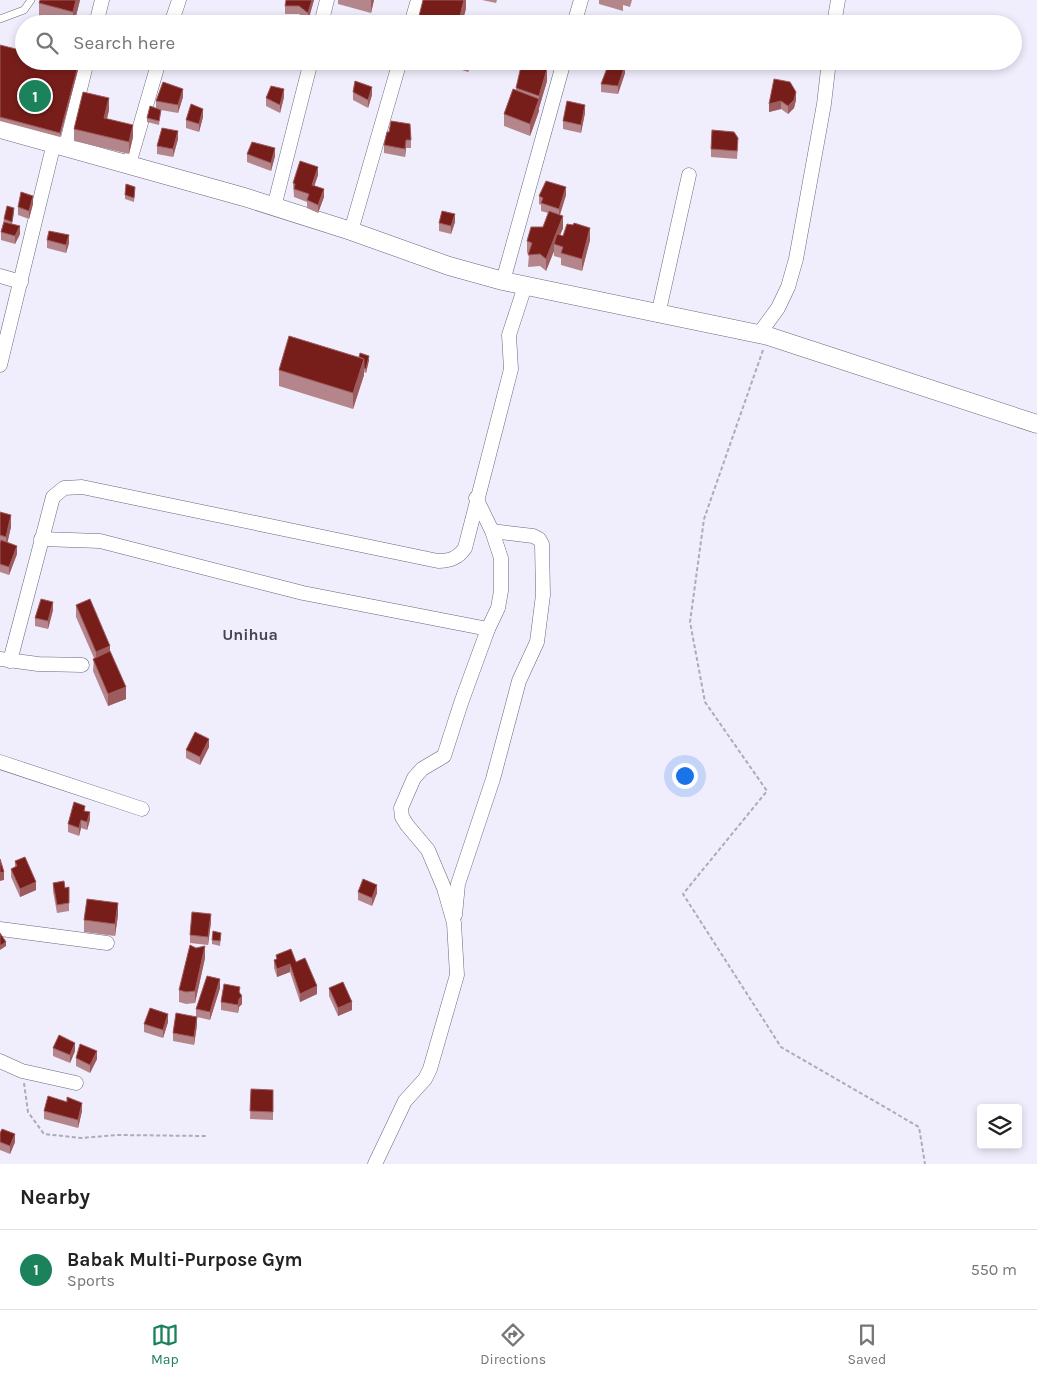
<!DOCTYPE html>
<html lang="en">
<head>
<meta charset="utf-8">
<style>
	body { margin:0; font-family:Karla,sans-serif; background:#f2f2f2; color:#222 }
	.controls { position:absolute; right:15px; bottom:15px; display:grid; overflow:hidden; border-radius:5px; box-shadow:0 2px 8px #0003 }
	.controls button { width:45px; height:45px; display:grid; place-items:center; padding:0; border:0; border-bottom:1px solid #e0e0e0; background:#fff; color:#222; font:25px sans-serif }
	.you { position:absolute; left:684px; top:775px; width:18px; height:18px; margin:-12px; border:4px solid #fff; border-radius:50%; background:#1a73e8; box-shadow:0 0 0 8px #1a73e833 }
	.badge { display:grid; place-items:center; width:32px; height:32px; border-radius:50%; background:#1b825c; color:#fff; font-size:16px; font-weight:700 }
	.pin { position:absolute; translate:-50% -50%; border:2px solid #fff; box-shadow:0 1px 5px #0006 }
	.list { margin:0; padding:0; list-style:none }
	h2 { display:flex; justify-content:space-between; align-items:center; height:65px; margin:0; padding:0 20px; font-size:21px }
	h2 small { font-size:16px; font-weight:400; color:#767676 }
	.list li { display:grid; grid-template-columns:32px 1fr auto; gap:15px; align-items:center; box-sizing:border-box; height:80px; padding:0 20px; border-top:1px solid #e0e0e0 }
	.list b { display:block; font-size:19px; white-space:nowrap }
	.list p { margin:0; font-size:16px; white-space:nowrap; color:#767676 }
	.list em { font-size:16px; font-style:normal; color:#767676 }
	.icon { flex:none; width:28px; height:28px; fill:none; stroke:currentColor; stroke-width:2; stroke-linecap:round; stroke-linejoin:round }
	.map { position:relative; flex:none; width:1037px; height:1164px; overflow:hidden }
	.search { position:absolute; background:#fff; box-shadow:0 2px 8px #0003; left:15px; right:15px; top:15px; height:55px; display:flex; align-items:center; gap:12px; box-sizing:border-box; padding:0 18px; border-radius:28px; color:#767676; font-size:19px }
	.sheet { height:145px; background:#fff }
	nav { display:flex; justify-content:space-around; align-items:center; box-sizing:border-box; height:70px; border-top:1px solid #e0e0e0; background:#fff; font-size:14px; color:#767676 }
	nav a { display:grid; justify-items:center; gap:2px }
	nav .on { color:#1b825c }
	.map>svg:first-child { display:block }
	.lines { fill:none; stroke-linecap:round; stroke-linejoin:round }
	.service-casing { stroke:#696777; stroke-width:8 }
	.minor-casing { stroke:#696777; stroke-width:15 }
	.tertiary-casing { stroke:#696777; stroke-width:19 }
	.path { stroke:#acabb7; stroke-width:2; stroke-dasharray:4 2.5; stroke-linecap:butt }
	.service { stroke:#fff; stroke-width:7 }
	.minor { stroke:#fff; stroke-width:14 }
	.tertiary { stroke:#fff; stroke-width:18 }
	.wall { fill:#b4868c }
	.shaded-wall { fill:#9c5c5e }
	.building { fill:#781e1a; stroke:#9c5c5e }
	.labels { text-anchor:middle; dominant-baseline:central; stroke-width:5; stroke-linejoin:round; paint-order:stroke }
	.neighbourhood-label { font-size:16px; font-weight:bold; fill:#454352; stroke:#f0eefd }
</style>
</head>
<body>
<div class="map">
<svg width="1037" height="1164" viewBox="0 0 1037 1164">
	<rect width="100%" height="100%" fill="#f0eefd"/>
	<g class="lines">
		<defs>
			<path id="service" d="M0,19L24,10L31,0"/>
			<g id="minor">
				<path d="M96,24L102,0"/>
				<path d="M171,24L179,0"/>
				<path d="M321,24L327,0"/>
				<path d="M411,24L418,0"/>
				<path d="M574,24L581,0"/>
				<path d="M834,24L838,0"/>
				<path d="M66,146L87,61"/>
				<path d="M129,164L159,61"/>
				<path d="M274,207L311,61"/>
				<path d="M351,231L400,61"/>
				<path d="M0,276L21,282"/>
				<path d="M503,281L564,61"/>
				<path d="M658,315L689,175"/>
				<path d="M759,334L778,308L788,287L796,259L824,104L829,61"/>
				<path d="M0,365L54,143"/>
				<path d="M41,539L100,541L303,593L488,629"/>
				<path d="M0,659L38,664L82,665"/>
				<path d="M10,661L53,497L64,488L82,487L438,561C450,561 458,558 465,548L509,377L511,369L509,335L525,286"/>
				<path d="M0,762L142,809"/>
				<path d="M455,915L458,884L493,779L519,681L537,642L543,595L542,544L539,539L533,536L492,531"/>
				<path d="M0,929L107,943"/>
				<path d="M0,1061L22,1071L76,1083"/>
				<path d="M375,1164L405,1101L425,1079L430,1069L457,975L454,923L444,888L428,850L407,825L402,817L401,808L414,778L422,769L444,756L461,703L488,629L498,608L501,591V558L492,531L476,498"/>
			</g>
			<path id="tertiary" d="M0,129L244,197L351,231L449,266L503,281L768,336L1037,424"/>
		</defs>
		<!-- service casing -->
		<use href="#service" class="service-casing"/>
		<!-- minor casing -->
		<use href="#minor" class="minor-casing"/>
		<!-- tertiary casing -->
		<use href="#tertiary" class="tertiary-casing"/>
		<!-- path -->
		<g class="path">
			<path d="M763,350L704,519L690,622L705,702L767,791L683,894L781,1047L919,1127L925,1164"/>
			<path d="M24,1083L28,1112L44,1134L81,1138L118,1135L206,1136"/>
		</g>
		<!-- service -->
		<use href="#service" class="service"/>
		<!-- minor -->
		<use href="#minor" class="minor"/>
		<!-- tertiary -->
		<use href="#tertiary" class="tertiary"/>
	</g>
	<!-- wall -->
	<g class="wall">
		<path d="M80,0L74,24H59L39,18V3Z"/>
		<path d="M314,0L308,21L299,14H285V6Z"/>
		<path d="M338,0H374L371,13L338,4Z"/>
		<path d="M482,0H497L496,3Z"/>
		<path d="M599,0H632L630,7L623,5V11L599,4Z"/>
		<path d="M0,45L24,61H67L66,63L78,70L60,137L0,121Z"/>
		<path d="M364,61H387L386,68L364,63Z"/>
		<path d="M456,61H472L468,72L456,68Z"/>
		<path d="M625,73L618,94L601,92V84Z"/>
		<path d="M547,81L539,108V111L530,136L504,126V114L516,90V88Z"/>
		<path d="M353,92L372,95L368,108L353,100Z"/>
		<path d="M796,92V100L794,108L788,114L781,109L769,112V104Z"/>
		<path d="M183,97L178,113L161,110L159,125L147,122V118L156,108V101Z"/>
		<path d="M284,97L280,113L266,106V98Z"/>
		<path d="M109,110L107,119L133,137L129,154L74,141V129Z"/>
		<path d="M585,113L581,133L563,129V121Z"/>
		<path d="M203,117L199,132L186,128V120Z"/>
		<path d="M389,132L411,140V148H406L405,157L384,153V145Z"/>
		<path d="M178,139L173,157L157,154V146Z"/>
		<path d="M738,146L737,159L711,157V149Z"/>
		<path d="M247,154L275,156L271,171L247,162Z"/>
		<path d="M318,175L314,186L324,197L318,213L307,208V202L294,197L293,183Z"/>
		<path d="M135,191L134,202L125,199V195Z"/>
		<path d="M566,195L560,215L563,228L560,235L590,240L582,271L561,265V258L554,256V251L546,271L540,266L528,267L529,254L527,253V241L543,227L548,213L541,211V205L539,204V196Z"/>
		<path d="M33,204L29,219L18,215V207Z"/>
		<path d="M14,212L12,224L20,234L15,244L1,240V232L4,219Z"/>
		<path d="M455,222L451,234L439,231V223Z"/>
		<path d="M47,240L69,243L66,253L47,248Z"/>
		<path d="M359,357L369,360L366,373L364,372V375L353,409L279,386V370Z"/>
		<path d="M0,512L11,527L7,543L17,554L9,575L0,572Z"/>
		<path d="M76,605L110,651L126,699L108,706L93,671L94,658L76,617Z"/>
		<path d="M53,610L48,629L35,626V618Z"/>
		<path d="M209,747L200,765L186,758V750Z"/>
		<path d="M85,811L90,820L87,830L81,828L79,836L68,832V824Z"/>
		<path d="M15,861L36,890L20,897L11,877V869L15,867Z"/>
		<path d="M53,883L65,888L69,887V911L57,913L53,891Z"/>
		<path d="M358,892L377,893L372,906L358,900Z"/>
		<path d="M118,915L115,936L84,932V920Z"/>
		<path d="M211,922L208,945L190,943V935Z"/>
		<path d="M221,937L220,946L212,944V940Z"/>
		<path d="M276,955L296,962L317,994L300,1002L290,972L277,977L274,968V960L276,959Z"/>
		<path d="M205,958L195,1003L186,1004L179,1002V990Z"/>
		<path d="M220,988L210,1020L197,1017V1025L194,1045L173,1041V1033L196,1017V1009Z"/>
		<path d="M329,988L352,1010L338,1016L329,996Z"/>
		<path d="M240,993L242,1004L239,1007L238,1013L221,1010V1002Z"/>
		<path d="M168,1022L163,1038L144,1032V1024Z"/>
		<path d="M53,1048L75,1051L70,1063L53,1056Z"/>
		<path d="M76,1058L97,1059L90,1073L76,1066Z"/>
		<path d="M251,1089L273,1090V1120L250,1119Z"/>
		<path d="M44,1111H82L78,1128L44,1119Z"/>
		<path d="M0,1133L15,1142L10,1154L0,1150Z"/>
	</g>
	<!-- shaded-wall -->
	<g class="shaded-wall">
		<path d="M76,0H80L74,24H73V12Z"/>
		<path d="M312,0H314L308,21V13Z"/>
		<path d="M371,0H374L371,13Z"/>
		<path d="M464,0H466V9L462,24H458Z"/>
		<path d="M469,61H472L468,72V64Z"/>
		<path d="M625,65V73L618,94V86Z"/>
		<path d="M78,66V70L60,137V133Z"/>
		<path d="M547,69V81L539,108V111L530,136V124L539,99V96Z"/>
		<path d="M372,87V95L368,108V100Z"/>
		<path d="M183,89V97L178,113V105Z"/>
		<path d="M284,89V97L280,113V105Z"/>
		<path d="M796,92V100L794,108L788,114V106Z"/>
		<path d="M109,98V110L104,130V118Z"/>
		<path d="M781,101V109L769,112V104Z"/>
		<path d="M585,105V113L581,133V125Z"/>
		<path d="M203,109V117L199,132V124Z"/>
		<path d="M133,125V137L129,154V142Z"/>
		<path d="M178,131V139L173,157V149Z"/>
		<path d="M406,140V148L405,157V149Z"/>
		<path d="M275,148V156L271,171V163Z"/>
		<path d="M318,167V175L312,193V185Z"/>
		<path d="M566,187V195L559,217V209Z"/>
		<path d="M324,189V197L318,213V205Z"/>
		<path d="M33,196V204L29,219V211Z"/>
		<path d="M455,214V222L451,234V226Z"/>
		<path d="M563,216V228L556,245L554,244V251L546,271V259Z"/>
		<path d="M20,226V234L15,244V236Z"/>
		<path d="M590,228V240L582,271V259Z"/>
		<path d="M69,235V243L66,253V245Z"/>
		<path d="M369,356V360L366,373V369Z"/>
		<path d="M364,359V375L353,409V393Z"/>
		<path d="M11,515V527L6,549V537Z"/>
		<path d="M17,546V554L9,575V567Z"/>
		<path d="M53,602V610L48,629V621Z"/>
		<path d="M110,646V658L96,664V652Z"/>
		<path d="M126,687V699L108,706V694Z"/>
		<path d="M209,739V747L200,765V757Z"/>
		<path d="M90,812V820L87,830V822Z"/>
		<path d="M81,820V828L79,836V828Z"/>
		<path d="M4,872V880L0,881V873Z"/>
		<path d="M36,882V890L20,897V889Z"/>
		<path d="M377,885V893L372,906V898Z"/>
		<path d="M118,903V915L115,936V924Z"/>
		<path d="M211,914V922L208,945V937Z"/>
		<path d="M6,942V946L0,950V946Z"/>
		<path d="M205,946V958L195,1003V991Z"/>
		<path d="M290,964V972L277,977V969Z"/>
		<path d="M220,979V988L210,1020V1012Z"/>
		<path d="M317,986V994L300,1002V994Z"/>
		<path d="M240,987V995L242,996V1004L239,1007L238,1013V1005Z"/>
		<path d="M352,1002V1010L338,1016V1008Z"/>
		<path d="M168,1014V1022L163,1038V1030Z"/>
		<path d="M197,1017V1025L194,1045V1037Z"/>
		<path d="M75,1043V1051L70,1063V1055Z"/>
		<path d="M97,1051V1059L90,1073V1065Z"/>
		<path d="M82,1103V1111L78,1128V1120Z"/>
		<path d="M15,1134V1142L10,1154V1146Z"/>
	</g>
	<!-- building -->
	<g class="building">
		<path d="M40,0H76L73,12L39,3Z"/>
		<path d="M286,0H312L308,13L299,6H285Z"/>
		<path d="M423,0H464L458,24H417Z"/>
		<path d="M468,19L481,23V24H467Z"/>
		<path d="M0,45L24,51V61H60L78,66L60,133L0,117Z"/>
		<path d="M460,61H469L468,64Z"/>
		<path d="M522,62L547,69L539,96L516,88Z"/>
		<path d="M609,63L625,65L618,86L601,84Z"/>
		<path d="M774,79L790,82L796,92L794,100L788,106L781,101L769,104Z"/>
		<path d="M355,81L372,87L368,100L353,92Z"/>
		<path d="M163,82L183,89L178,105L156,101Z"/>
		<path d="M271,86L284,89L280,105L266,98Z"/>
		<path d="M513,89L539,99L530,124L504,114Z"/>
		<path d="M83,92L109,98L104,118L133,125L129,142L74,129Z"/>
		<path d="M567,101L585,105L581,125L563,121Z"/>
		<path d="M191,104L203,109L199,124L186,120Z"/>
		<path d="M150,106L161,110L159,121L147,118Z"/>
		<path d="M391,121L410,124L411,140H406L405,149L384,145L387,132H389Z"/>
		<path d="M162,128L178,131L173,149L157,146Z"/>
		<path d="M712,130L734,132L738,138L737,151L711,149Z"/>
		<path d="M252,142L275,148L271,163L247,154Z"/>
		<path d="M300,161L318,167L312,185L324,189L318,205L307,200L309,194L294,189L295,184L293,183Z"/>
		<path d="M546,181L566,187L559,209L541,203L543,198L539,196Z"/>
		<path d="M126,184L135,187L134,198L125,195Z"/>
		<path d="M21,192L33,196L29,211L18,207Z"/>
		<path d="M7,206L14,208L12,222L4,219Z"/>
		<path d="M442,211L455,214L451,226L439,223Z"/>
		<path d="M549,211L563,216L546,259L540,254L528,255L532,243L527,241L531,227H543Z"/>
		<path d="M4,222L20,226L15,236L1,232Z"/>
		<path d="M574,223L590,228L582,259L561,253L563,247L554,244L557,234L563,236L567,224L573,225Z"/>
		<path d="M49,231L69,235L66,245L47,240Z"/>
		<path d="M289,336L364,359L353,393L279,370Z"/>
		<path d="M360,353L369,356L366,369L364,368V359L359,357Z"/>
		<path d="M0,512L11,515L6,537L0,535Z"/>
		<path d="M1,540L17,546L9,567L0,564V543Z"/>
		<path d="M41,599L53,602L48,621L35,618Z"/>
		<path d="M90,599L110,646L96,652L76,605Z"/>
		<path d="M110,651L126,687L108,694L93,659Z"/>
		<path d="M195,732L209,739L200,757L186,750Z"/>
		<path d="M74,802L85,806L84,811L90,812L87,822L81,820L79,828L68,824Z"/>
		<path d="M25,857L36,882L20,889L11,869L17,866L15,861Z"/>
		<path d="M0,859L4,872L0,873Z"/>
		<path d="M363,879L377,885L372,898L358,892Z"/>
		<path d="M64,881L65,888L69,887V903L57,905L53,883Z"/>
		<path d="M87,899L118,903L115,924L84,920Z"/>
		<path d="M192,912L211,914L208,937L190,935Z"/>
		<path d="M213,931L221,933L220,941L212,940Z"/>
		<path d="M0,933L6,942L0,946Z"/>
		<path d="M190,945L196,948L205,946L195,991L186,992L179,990Z"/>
		<path d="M291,949L296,962L305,958L317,986L300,994L290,964L277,969L274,960L277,959L276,955Z"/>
		<path d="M207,976L220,979L210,1012L196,1009Z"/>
		<path d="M343,982L352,1002L338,1008L329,988Z"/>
		<path d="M224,984L240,987L239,992L242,996L239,999L238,1005L221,1002Z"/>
		<path d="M150,1008L168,1014L163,1030L144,1024Z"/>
		<path d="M176,1013L197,1017L194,1037L173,1033Z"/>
		<path d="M59,1035L75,1043L70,1055L53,1048Z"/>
		<path d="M80,1044L97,1051L90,1065L76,1058Z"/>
		<path d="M251,1089L273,1090V1112L250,1111Z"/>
		<path d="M48,1096L67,1102V1097L82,1103L78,1120L44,1111Z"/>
		<path d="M2,1129L15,1134L10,1146L0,1142V1133Z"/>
	</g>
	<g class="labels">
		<!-- neighbourhood labels -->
		<g class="neighbourhood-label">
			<text x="250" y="634">Unihua</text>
		</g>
	</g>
</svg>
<div class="controls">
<button><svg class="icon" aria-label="layers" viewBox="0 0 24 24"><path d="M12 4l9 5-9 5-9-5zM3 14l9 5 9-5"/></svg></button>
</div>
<div class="you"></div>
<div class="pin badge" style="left:35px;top:96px">1</div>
<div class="search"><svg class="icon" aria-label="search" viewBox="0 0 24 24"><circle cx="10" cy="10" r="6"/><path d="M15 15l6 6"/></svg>Search here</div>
</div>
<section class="sheet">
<h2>Nearby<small></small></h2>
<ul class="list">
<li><span class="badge">1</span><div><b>Babak Multi-Purpose Gym</b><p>Sports</p></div><em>550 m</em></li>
</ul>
</section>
<nav>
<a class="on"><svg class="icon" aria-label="map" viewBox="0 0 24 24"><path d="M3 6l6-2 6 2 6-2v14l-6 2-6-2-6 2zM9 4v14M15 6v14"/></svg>Map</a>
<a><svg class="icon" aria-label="directions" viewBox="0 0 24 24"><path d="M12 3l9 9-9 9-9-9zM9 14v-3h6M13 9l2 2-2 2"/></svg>Directions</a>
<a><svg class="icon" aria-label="saved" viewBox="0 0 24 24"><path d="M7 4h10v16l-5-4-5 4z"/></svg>Saved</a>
</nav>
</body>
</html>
